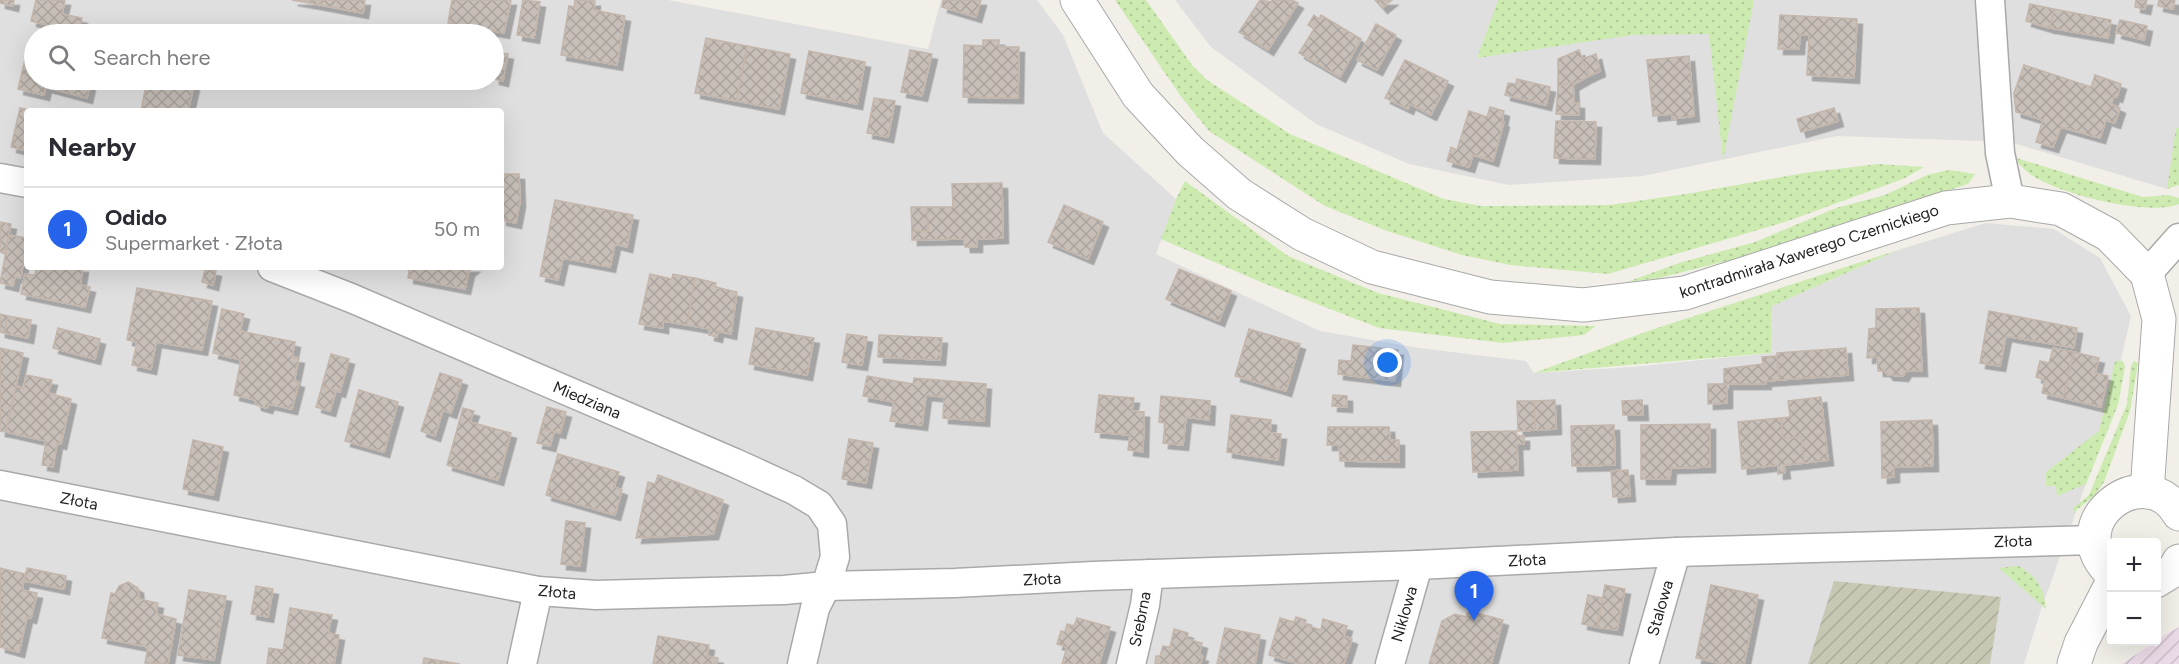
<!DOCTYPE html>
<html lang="en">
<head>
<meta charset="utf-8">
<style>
	body { margin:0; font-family:Figtree,sans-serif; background:#f2f2f3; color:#2b2b33 }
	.controls { position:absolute; right:18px; bottom:18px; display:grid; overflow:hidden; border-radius:6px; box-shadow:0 6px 24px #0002 }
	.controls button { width:54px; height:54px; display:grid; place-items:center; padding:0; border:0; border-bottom:2px solid #e1e1e2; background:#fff; color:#2b2b33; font:30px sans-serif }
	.you { position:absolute; left:1388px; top:363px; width:21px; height:21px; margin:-15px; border:4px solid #fff; border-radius:50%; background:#1a73e8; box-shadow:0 0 0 9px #1a73e833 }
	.badge { display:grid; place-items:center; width:39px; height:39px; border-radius:50%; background:#2563eb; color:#fff; font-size:20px; font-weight:700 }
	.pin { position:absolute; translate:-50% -50px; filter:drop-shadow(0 2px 3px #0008) }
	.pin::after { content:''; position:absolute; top:32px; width:21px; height:18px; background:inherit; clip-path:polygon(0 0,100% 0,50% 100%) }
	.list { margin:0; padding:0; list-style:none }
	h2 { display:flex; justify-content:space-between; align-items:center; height:78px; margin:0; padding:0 24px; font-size:26px }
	h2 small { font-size:20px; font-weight:400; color:#7c7c81 }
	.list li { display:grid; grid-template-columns:39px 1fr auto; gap:18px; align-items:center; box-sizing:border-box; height:84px; padding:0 24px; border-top:2px solid #e1e1e2 }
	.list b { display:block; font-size:22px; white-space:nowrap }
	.list p { margin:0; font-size:20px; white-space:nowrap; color:#7c7c81 }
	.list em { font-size:20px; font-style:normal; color:#7c7c81 }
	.icon { flex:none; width:33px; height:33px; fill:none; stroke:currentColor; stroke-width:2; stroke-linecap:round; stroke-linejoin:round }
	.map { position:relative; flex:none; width:2179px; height:664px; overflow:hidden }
	.search { position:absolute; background:#fff; box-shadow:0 6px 24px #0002; left:24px; top:24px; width:480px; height:66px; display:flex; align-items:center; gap:15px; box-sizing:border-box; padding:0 21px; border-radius:33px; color:#7c7c81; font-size:22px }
	.panel { position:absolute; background:#fff; box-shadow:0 6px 24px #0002; left:24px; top:108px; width:480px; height:162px; border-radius:6px }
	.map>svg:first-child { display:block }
	.residential { fill:#e0dfdf; fill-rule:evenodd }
	.industrial { fill:url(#industrial-furrows) }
	.construction { fill:url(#construction-furrows) }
	.grass { fill:url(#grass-dots) }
	.building { fill:url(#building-cross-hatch); stroke:#c4b6ab; stroke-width:1.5; filter:url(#shadow) }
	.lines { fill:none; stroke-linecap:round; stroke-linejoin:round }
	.minor-casing { stroke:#a9a9a9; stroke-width:31 }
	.tertiary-casing { stroke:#a9a9a9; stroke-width:35 }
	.minor { stroke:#fff; stroke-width:28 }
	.tertiary { stroke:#fff; stroke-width:33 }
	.labels { text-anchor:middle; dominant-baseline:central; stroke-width:5; stroke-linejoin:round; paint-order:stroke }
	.street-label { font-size:16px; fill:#222; stroke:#fff }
</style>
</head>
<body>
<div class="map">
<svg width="2179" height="664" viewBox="0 0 2179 664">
	<defs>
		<pattern id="industrial-furrows" width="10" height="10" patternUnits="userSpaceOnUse" patternTransform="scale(1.5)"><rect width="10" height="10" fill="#ebdbe8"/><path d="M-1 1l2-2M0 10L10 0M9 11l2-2" fill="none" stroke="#c9bcc7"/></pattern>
		<pattern id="construction-furrows" width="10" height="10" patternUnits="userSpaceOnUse" patternTransform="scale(1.5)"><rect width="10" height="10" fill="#c7c7b4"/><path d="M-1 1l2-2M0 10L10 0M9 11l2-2" fill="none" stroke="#abab9a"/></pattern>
		<pattern id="grass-dots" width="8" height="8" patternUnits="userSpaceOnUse" patternTransform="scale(1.5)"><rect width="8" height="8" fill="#cdebb0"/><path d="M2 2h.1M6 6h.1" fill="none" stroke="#b0c997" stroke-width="1.8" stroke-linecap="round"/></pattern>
		<pattern id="building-cross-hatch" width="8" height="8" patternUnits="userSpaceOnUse" patternTransform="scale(1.5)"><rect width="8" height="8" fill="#c7bfb8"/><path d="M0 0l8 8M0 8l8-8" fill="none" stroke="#aba49e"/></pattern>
		<filter id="shadow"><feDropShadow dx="5.5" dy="5.5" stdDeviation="0" flood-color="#0004"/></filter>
	</defs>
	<rect width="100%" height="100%" fill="#f2efe9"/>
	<!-- residential -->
	<g class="residential">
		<path d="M0,0H668L928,49L941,0H1037L1063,35L1103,133L1176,199L1156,254L1320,331L1419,348L1526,361L1534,373L1632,367L1771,353L1772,306L1898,250L1986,223L2054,229L2100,258L2131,316L2104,433L2041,610L2024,664H0ZM34,34H494V80H34ZM27,111H501V267H27Z"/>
		<path d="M1175,0H2179V133L2167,189L2010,142L1837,136L1643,176L1509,185L1409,164L1316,124L1211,47Z"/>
	</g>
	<!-- industrial -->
	<path class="industrial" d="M2179,627V664H2122L2165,635Z"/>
	<!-- construction -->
	<path class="construction" d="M1834,581L2001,597L1990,664H1808Z"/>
	<!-- grass -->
	<g class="grass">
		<path d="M1115,0H1146L1192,65L1207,80L1290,134L1444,199L1481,206L1610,205L1692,193L1804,173L1878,164L1924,167L1903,179L1785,222L1608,274L1510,265L1462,255L1387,231L1325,206L1209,131L1182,98Z"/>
		<path d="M1498,0H1754L1723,160L1709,34L1633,35L1477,58Z"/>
		<path d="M2176,128H2179V185L2167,189Z"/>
		<path d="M2013,157L2143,197L2168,195L2179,198V204C2149,217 2060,194 2033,176C2025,171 2019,164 2013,157Z"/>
		<path d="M1949,170L1975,174L1968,184L1735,259L1659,278L1627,282L1679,263L1755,242L1836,208L1885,195L1927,175Z"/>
		<path d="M1185,181L1288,256L1378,293L1500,324L1596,326L1584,335L1503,343L1379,328L1263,283L1161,239L1176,199Z"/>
		<path d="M1898,250L1772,306L1771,353L1534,373L1651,330Z"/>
		<path d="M2115,361H2123L2125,367L2118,405L2086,484L2057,496L2056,486H2046V472L2099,431Z"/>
		<path d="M2134,361L2138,363L2130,411L2104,482L2095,495L2074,512L2073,508L2089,495L2127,404L2131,366Z"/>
		<path d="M2018,566C2036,575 2044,588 2046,609L1999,568Z"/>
	</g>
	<!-- building -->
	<g class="building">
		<path d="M0,0H14L13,6L0,3Z"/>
		<path d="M36,0H65L62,14L82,18L80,29L101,34H55L56,27L31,21Z"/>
		<path d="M292,0H321L320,5Z"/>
		<path d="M321,0H365L363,13L320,5Z"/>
		<path d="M452,0H511L504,33L448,23Z"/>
		<path d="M523,0L540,2L534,38L517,35Z"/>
		<path d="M575,0L595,1L594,10L625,16L617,65L561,55L569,6L574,7Z"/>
		<path d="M943,0H981L976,17L942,7Z"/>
		<path d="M1260,0L1271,2L1272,0H1292L1298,3L1268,50L1239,32Z"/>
		<path d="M1375,0H1392L1382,8Z"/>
		<path d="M2136,0H2147L2145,9L2135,7Z"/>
		<path d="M2159,0H2175L2173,9L2158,6Z"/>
		<path d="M2030,4L2054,9L2050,28L2026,21Z"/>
		<path d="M2054,9L2111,20L2108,38L2050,28Z"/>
		<path d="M1314,15L1319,19L1321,15L1361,39L1340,77L1299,53L1314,29L1308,25Z"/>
		<path d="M1780,15L1857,19L1854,78L1807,75L1809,35H1800L1799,49H1778Z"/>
		<path d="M2120,20L2147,26L2144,40L2116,33Z"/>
		<path d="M1376,24L1396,35L1377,70L1357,60Z"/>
		<path d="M706,38L747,46L737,101L695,93Z"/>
		<path d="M983,40H999V47H1019L1018,98L963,97L964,45L983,46Z"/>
		<path d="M747,46L790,54L779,109L737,101Z"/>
		<path d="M910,50L932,54L922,96L901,92Z"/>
		<path d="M1579,50L1589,76L1573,85V82L1558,86V59Z"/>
		<path d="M27,51L34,53V80H91L87,98L46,87L44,95L18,89Z"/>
		<path d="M809,51L865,62L857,104L801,93Z"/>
		<path d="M494,52L508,54L503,81L494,79Z"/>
		<path d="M1596,54L1600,71L1589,76L1582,59Z"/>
		<path d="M1689,56L1694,116L1672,119V114L1653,116L1647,60Z"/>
		<path d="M1405,60L1448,81L1431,115L1410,104L1408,109L1385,98Z"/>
		<path d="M2024,65L2091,87L2095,75L2121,84L2117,97L2114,96L2111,104L2120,108L2115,123L2106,120L2100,138L2061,127L2053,147L2036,142L2043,120L2016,112L2014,93Z"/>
		<path d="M1517,79L1550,87L1546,105L1505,95L1508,83L1516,84Z"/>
		<path d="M147,80H187V83L194,85L188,111H141Z"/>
		<path d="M1573,82L1574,103H1579V115L1556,114L1558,86Z"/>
		<path d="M874,98L895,101L888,137L867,133Z"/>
		<path d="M1490,107L1504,111L1502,121L1504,122L1493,161L1473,155L1469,167L1447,161L1451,147L1457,150L1469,111L1487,117Z"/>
		<path d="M20,108L34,111H27V151L11,147Z"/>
		<path d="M1834,108L1838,121L1801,132L1797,119Z"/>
		<path d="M1556,121L1596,122L1595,159L1554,158Z"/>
		<path d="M503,174H519L520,202L516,223L501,220Z"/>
		<path d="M1002,183L1003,238L977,239V247H965L964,239L912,240V231H928L927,207H953L952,184Z"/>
		<path d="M555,200L633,215L627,247L615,244L610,267L563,258L558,280L540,276Z"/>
		<path d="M1064,205L1103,222L1088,259L1048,242Z"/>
		<path d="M911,207H927L928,231H912Z"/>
		<path d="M0,222L11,224L5,254L0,252Z"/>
		<path d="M9,235L27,238L21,278L15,277L13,286L0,283Z"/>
		<path d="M36,267H83L80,285L90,287L85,307L21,294L25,274L35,275Z"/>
		<path d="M405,267H474L469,271L465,289L408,278L409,271Z"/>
		<path d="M205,269L216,271L213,285L202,282Z"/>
		<path d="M1179,269L1231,291L1219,321L1166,299Z"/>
		<path d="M650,274L672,279L673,274L695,278L687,325L663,321V328L639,324Z"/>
		<path d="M695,278L716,283L715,287L737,292L731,334L718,331L717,337L709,335L710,329L687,325Z"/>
		<path d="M137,288L212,301L202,350L156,342L151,369L132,365L137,342L127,340Z"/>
		<path d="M1919,308L1922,371H1906L1903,376L1888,375L1885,371H1878L1877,357L1867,358L1869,329L1876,328V309Z"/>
		<path d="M222,309L244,314L240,331L295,342L292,357L299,358L294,381L299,382L292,409L269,404L267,408L256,405L255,400L234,395L241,360L213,353Z"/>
		<path d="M1989,311L2077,328L2074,348L2006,336L2000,366L1980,363Z"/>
		<path d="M0,314L8,316L4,333L0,332Z"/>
		<path d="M8,316L31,320L28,338L4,333Z"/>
		<path d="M58,328L100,339L95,359L53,348Z"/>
		<path d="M756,328L814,338L807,375L749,364Z"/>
		<path d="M1249,329L1300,344L1286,391L1235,376Z"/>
		<path d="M847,334L867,337L862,365L842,362Z"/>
		<path d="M879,335L942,338L940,360L878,357Z"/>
		<path d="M1353,345L1398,350L1395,381L1338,374L1339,360L1351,361Z"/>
		<path d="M0,348L23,353L6,432L0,431Z"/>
		<path d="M1846,348L1848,375L1779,380L1777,353Z"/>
		<path d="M2053,348L2074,352L2063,398L2042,393L2045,380L2036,377L2040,361L2049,363Z"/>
		<path d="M2074,352L2099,358L2095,373L2108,376L2101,407L2063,398Z"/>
		<path d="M331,354L349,359L340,392L322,386Z"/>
		<path d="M1777,356L1779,380L1765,381L1766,384H1724V369L1763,364L1762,357Z"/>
		<path d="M440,373L462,380L451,413L443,410L435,436L421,431Z"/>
		<path d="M26,375L52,380L48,393L71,399L61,444L57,443L53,467L42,465L46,441L6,432L16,386L24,388Z"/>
		<path d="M867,376L913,384L914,378L986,384L984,421L943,418L944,397L926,395L922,425L890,421L894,402L863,396Z"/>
		<path d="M1708,384H1727V403L1708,404Z"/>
		<path d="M322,386L336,391L330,411L316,407Z"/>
		<path d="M359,390L398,402L384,452L345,441Z"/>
		<path d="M1099,395L1134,398L1132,411L1144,412L1143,452L1128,450L1130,435L1095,432Z"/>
		<path d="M1333,395L1347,396V407L1332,406Z"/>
		<path d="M1161,396L1210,401L1209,420L1186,417L1183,445L1163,443L1165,423L1159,422Z"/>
		<path d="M1821,397L1828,460L1804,463L1801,437L1783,438L1781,418L1790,417L1788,401Z"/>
		<path d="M1555,400L1556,429L1535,430L1534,401Z"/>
		<path d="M1642,400L1643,415H1623L1622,401Z"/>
		<path d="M1517,401H1534L1535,430L1518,431Z"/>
		<path d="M547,407L566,412L560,433L541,428Z"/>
		<path d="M463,408L474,411L470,422L511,433L498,480L447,465Z"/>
		<path d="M1231,415L1271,420L1270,433L1281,434L1278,460L1227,452Z"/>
		<path d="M1781,418L1783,438L1801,437L1804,463L1784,465L1785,473L1778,474V465L1742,469L1738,422Z"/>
		<path d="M1932,420L1933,466L1894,467V477L1882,478L1881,422Z"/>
		<path d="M1710,424V467L1671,468L1670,479H1641V425Z"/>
		<path d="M1614,425L1615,465L1572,466L1571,426Z"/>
		<path d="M1328,427H1389L1390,440H1399V462L1340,461L1339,445H1327Z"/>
		<path d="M541,428L554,432L550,446L537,443Z"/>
		<path d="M1516,431L1517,436H1524V444H1517L1518,470L1473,472L1471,432Z"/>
		<path d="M849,439L873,443L866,483L842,479Z"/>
		<path d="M193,440L223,447L213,495L183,489Z"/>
		<path d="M558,454L619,472L614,487L622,490L615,515L546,495Z"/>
		<path d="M1628,470L1630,496L1613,497L1611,471Z"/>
		<path d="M658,475L723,500L713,534L636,538L648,482L655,484Z"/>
		<path d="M566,521L585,523L580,566L561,564Z"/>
		<path d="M0,568L25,574L22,590L37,593L31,618L27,617L19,652L0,647Z"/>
		<path d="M27,568L66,576L64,589L24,581Z"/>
		<path d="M128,582L138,588L139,599L158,603L156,614L176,619L168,664L145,663L148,647L102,638L111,593L115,594L119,586Z"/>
		<path d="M1605,585L1625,589L1617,630L1597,627Z"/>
		<path d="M1711,585L1758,595L1744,664H1723L1696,658Z"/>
		<path d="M256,586L273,589L268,617L251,614Z"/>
		<path d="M189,590L226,596L214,660L178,655Z"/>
		<path d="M1588,595L1603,598L1597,627L1582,624Z"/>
		<path d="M290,608L332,615L328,633L339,635L334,664H267L269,648L283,650Z"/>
		<path d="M1467,613H1477L1503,620L1491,664H1429L1442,621L1455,614L1467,617Z"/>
		<path d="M1296,617L1306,620L1305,625L1321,630L1323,619L1347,626L1344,636L1352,639L1344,664H1300L1269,655L1280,618L1294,622Z"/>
		<path d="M1077,618L1110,627L1099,664H1062L1067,647L1057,644L1061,631L1065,632L1067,624L1074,626Z"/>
		<path d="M1225,628L1260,635L1255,664H1217Z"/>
		<path d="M1174,629L1188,633L1187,639L1202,643L1199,655L1203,656L1200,664H1155L1156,656H1160L1163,646L1170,647Z"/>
		<path d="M658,636L709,645L707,656L718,658L717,664H653Z"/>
		<path d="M424,658L460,664H423Z"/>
	</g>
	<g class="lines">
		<defs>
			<g id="minor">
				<path d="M1990,0L2000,153L2010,201"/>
				<path d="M0,178L27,183"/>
				<path d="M272,267L351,298L735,463L794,490L819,505L832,524L835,557L826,586L815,608L802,664"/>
				<path d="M2147,274L2179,238"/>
				<path d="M0,485L538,591L596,595L784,590L826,586L955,583L1093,576L1418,565L1676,552L2094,540"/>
				<path d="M522,664L538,591"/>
				<path d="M1131,664L1145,605L1149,574"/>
				<path d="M1390,664L1418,565"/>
				<path d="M1644,664L1676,552"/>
			</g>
			<g id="tertiary">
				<path d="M1077,0L1138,95L1190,151L1239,194L1302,234L1372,267L1490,297L1583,305L1685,293L1946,208L2010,201L2061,209L2109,235L2147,274L2159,319L2147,492"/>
				<path d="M2112,574C2056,522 2146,456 2179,514"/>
				<path d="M2156,581L2174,570L2179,561"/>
				<path d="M2074,664L2081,643L2112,583"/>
			</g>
		</defs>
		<!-- minor casing -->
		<use href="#minor" class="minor-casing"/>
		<!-- tertiary casing -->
		<use href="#tertiary" class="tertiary-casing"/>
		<!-- minor -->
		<use href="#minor" class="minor"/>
		<!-- tertiary -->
		<use href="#tertiary" class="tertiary"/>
	</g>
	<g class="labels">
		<!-- street labels -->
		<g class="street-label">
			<text transform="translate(1809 251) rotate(-18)">kontradmirała Xawerego Czernickiego</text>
			<text transform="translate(587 400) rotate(23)">Miedziana</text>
			<text transform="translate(79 501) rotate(11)">Złota</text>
			<text transform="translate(2013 541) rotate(-2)">Złota</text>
			<text transform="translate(1527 560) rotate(-3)">Złota</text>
			<text transform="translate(1042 579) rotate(-3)">Złota</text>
			<text transform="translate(557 592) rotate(5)">Złota</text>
			<text transform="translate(1660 608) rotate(-74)">Stalowa</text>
			<text transform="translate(1404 614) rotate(-74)">Niklowa</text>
			<text transform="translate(1140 619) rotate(-79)">Srebrna</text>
		</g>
	</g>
</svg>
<div class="controls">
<button>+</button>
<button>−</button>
</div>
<div class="you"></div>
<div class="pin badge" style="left:1474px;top:621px">1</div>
<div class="search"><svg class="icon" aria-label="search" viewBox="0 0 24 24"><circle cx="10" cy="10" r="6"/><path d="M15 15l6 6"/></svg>Search here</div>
<section class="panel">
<h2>Nearby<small></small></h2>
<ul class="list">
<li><span class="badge">1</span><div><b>Odido</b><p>Supermarket · Złota</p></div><em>50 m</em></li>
</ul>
</section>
</div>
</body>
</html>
